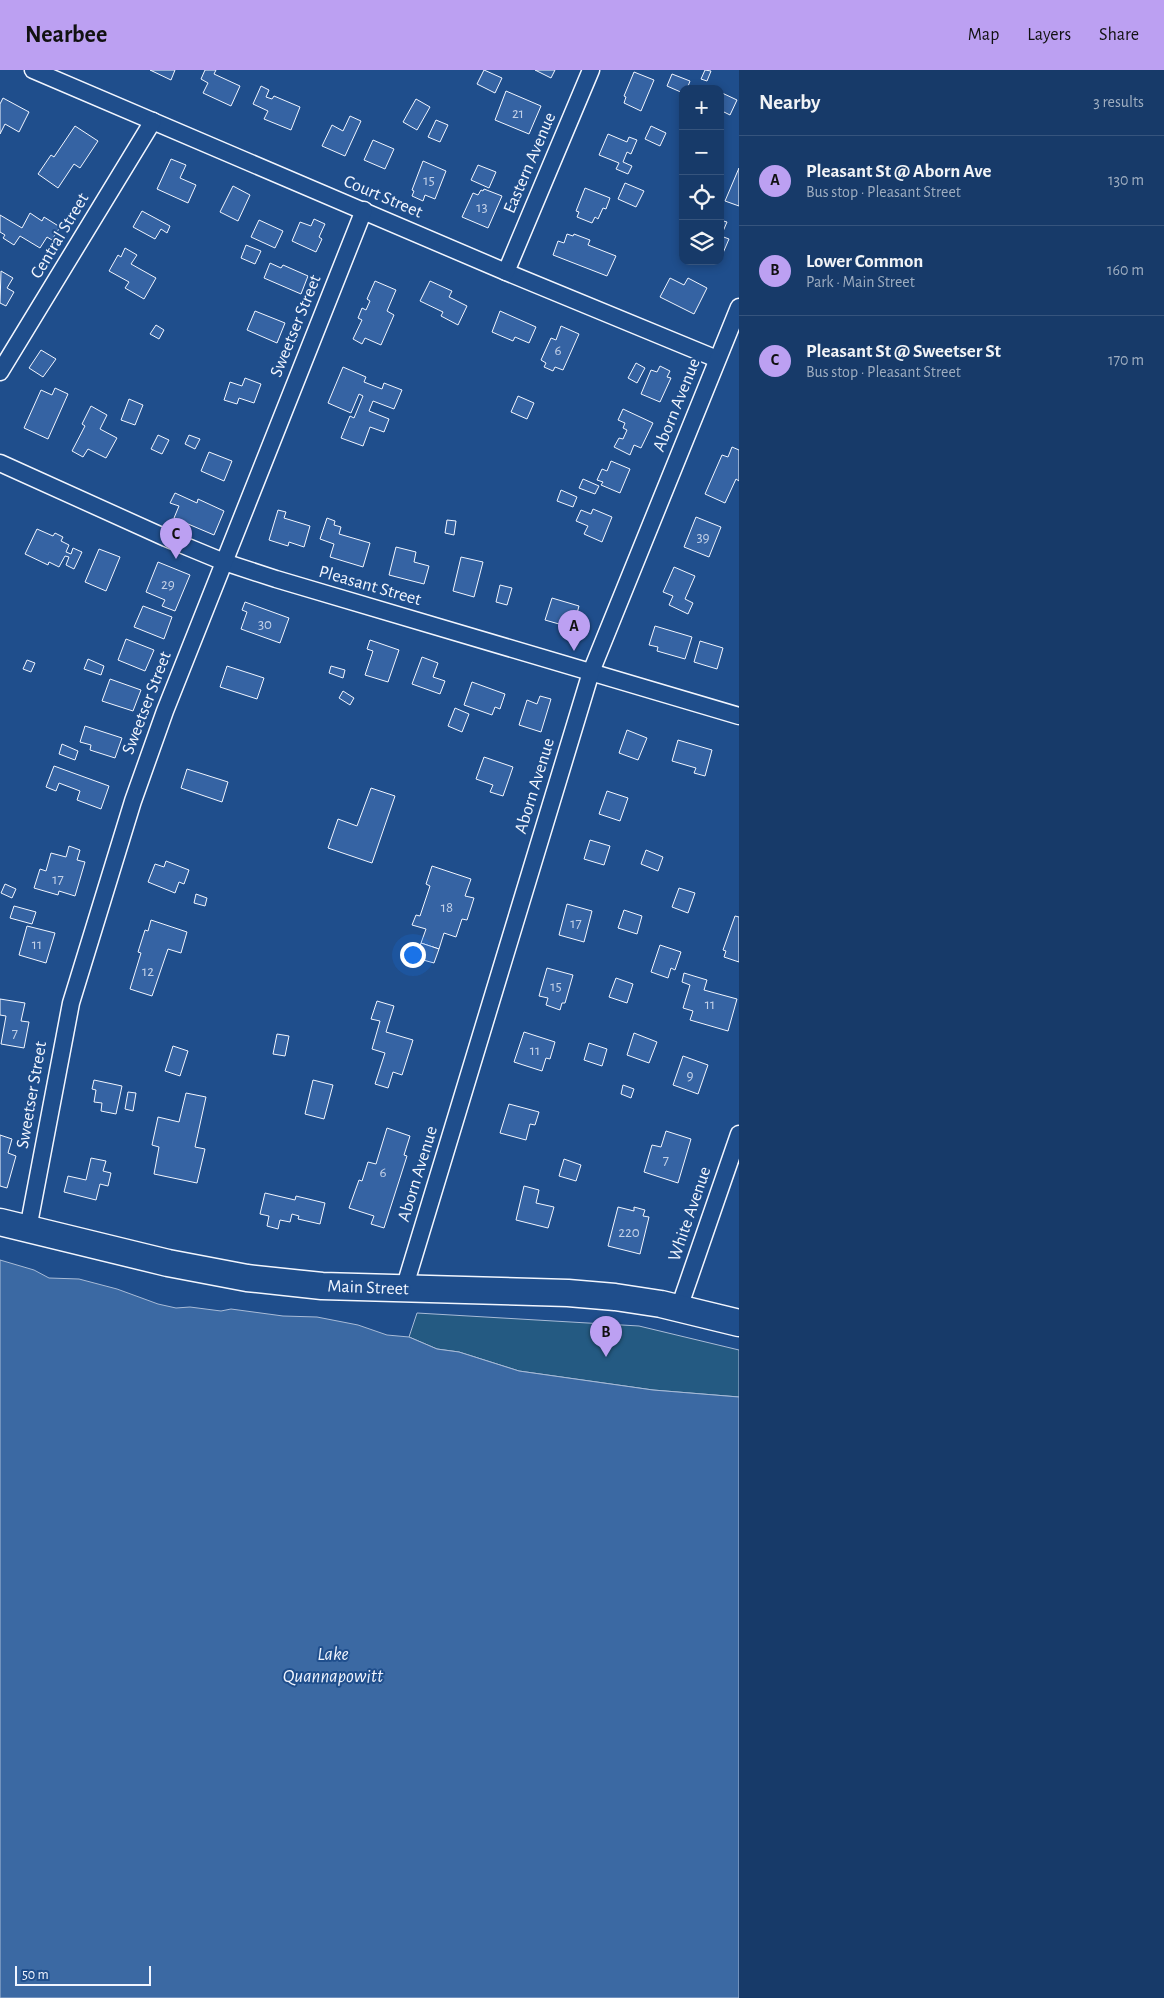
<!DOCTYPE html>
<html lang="en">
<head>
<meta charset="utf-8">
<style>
	body { margin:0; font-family:"Alegreya Sans",sans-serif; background:#20416f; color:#f1f3f6 }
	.controls { position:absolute; right:15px; top:15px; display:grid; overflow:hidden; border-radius:10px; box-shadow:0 2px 8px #0003 }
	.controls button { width:45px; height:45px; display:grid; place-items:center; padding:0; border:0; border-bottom:1px solid #36547d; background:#173a69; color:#f1f3f6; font:25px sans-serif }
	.scale { position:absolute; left:15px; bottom:12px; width:136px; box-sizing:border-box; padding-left:5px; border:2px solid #f2f6ff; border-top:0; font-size:14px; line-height:18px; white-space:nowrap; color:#f2f6ff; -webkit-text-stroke:4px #1f4e8c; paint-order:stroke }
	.you { position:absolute; left:412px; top:884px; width:18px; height:18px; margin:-12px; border:4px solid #fff; border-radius:50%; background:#1a73e8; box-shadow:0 0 0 8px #1a73e833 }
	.badge { display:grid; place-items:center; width:32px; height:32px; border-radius:50%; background:#bca0f2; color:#111; font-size:16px; font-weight:700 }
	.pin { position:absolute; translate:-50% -41px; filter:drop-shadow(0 1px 2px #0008) }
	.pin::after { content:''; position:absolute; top:26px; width:18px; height:15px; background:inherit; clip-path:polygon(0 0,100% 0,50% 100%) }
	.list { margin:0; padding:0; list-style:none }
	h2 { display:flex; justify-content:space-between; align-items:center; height:65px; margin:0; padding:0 20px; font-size:21px }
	h2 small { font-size:16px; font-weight:400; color:#9eadc0 }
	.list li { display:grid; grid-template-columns:32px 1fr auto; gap:15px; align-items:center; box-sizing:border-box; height:90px; padding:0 20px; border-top:1px solid #36547d }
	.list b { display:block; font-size:19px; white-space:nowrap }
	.list p { margin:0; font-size:16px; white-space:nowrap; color:#9eadc0 }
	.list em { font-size:16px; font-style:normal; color:#9eadc0 }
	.icon { flex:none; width:28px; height:28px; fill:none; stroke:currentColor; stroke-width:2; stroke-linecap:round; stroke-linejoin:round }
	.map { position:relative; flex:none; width:739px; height:1928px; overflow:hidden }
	header { display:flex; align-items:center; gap:30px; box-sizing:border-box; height:70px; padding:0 25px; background:#bca0f2; color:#111 }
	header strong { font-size:24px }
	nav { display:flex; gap:28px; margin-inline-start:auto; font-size:18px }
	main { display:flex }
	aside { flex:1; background:#173a69 }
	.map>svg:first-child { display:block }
	.green { fill:#245a82; stroke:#a8bbd7 }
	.water { fill:#3b69a3; stroke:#a8bbd7 }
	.building { fill:#3563a3; stroke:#f2f6ff }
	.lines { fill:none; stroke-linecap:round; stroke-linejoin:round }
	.street-casing { stroke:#f2f6ff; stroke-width:19 }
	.primary-casing { stroke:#f2f6ff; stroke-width:29 }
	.street { stroke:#1f4e8c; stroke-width:16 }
	.primary { stroke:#1f4e8c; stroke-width:26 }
	.labels { text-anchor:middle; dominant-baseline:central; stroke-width:4; stroke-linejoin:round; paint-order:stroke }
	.number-label { font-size:15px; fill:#c3d1e8 }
	.street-label { font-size:18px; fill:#f2f6ff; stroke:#1f4e8c }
	.water-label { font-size:19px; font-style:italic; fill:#f2f6ff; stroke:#1f4e8c }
</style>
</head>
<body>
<header>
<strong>Nearbee</strong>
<nav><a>Map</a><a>Layers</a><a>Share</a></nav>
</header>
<main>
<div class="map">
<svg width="739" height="1928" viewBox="0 0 739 1928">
	<rect width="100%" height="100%" fill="#1f4e8c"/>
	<!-- green -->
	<path class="green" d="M417,1243L639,1256L739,1280V1327L653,1320L519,1301L459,1282L437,1279L409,1267Z"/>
	<!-- water -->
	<path class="water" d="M0,1190L34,1200L49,1208L79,1209L117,1219L158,1234L176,1238L190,1237L221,1241L231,1239L283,1246L317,1247L358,1255L387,1265L409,1267L437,1279L459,1282L519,1301L653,1320L739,1327V1928H0Z"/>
	<!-- building -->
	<g class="building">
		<path d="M150,0H175L171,10Z"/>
		<path d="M205,0H216L214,4L240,16L231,36L203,23L208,13L201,9Z"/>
		<path d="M484,0L502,8L495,23L477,14Z"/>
		<path d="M535,0H555L551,8Z"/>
		<path d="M705,0L711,1L707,11L701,9Z"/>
		<path d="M634,2L654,10L641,41L624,33L626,27L624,26Z"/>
		<path d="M672,4L690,11L687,19H683V23L667,16Z"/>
		<path d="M261,16L269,20L266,27L272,29L274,26L300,37L291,60L264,49L268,41L253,34Z"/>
		<path d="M506,21L541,36L529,64L495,50Z"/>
		<path d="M720,22L737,30L730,45L720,40Z"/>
		<path d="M3,28L29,42L19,62L5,54L0,64V34Z"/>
		<path d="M416,29L430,37L417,60L403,52Z"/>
		<path d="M350,46L361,51L345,86L322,76L332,55L343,61Z"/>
		<path d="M436,50L448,55L440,72L428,67Z"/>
		<path d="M75,56L98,71L80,98L74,94L58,118L38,104L51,85L54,87Z"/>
		<path d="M651,56L666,63L660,76L645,69Z"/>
		<path d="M608,64L627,72L629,67L637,70L631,84L627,82L623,92L632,96L628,104L616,99L619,93L599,85Z"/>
		<path d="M373,70L394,79L385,99L364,90Z"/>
		<path d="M171,89L186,95L180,108L196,115L188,133L157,119Z"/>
		<path d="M423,91L446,101L435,129L425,125L423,131L412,126L414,121L412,120Z"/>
		<path d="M478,95L496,102L489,118L471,110Z"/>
		<path d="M739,98V136L725,131Z"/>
		<path d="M625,113L644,121L636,137L618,129Z"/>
		<path d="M233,116L250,125L238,151L220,142Z"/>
		<path d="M585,118L610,128L606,139L603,138L598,149L595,147L592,153L577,147L579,142L576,141Z"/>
		<path d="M484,119L502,126L488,158L462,147L473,123L478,125L481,120L483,121Z"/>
		<path d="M142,141L170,156L167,163L161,159L155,169L133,157Z"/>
		<path d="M30,143L42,151L44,147L60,157L52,170L47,167L40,178L20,166L14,175L3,168L5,165L0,162V145L22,158Z"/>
		<path d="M314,149L325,154L319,167L322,169L316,182L292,171L300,152L311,156Z"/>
		<path d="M259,150L283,161L275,178L251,167Z"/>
		<path d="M720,150L727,152L721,166L729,169L720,190Z"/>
		<path d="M567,164L573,166L574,164L590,170L588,175L616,186L607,206L553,185L558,171L564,173Z"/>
		<path d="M246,175L261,181L255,194L241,188Z"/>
		<path d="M125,178L137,185L131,194L156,208L144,229L125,218L129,212L109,201L118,185L121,187Z"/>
		<path d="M270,193L281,198L283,195L308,206L301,224L264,208Z"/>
		<path d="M1,201L13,208L7,218L14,222L6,236L0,233Z"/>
		<path d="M670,208L684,215L688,208L707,218L694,244L660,227Z"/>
		<path d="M375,211L396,220L387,241L394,245L381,275L365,268L362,274L353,269L362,250L358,248L362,238L366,240L370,231L367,229Z"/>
		<path d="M430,211L452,221L449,227L467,236L458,255L441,246L443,242L420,231Z"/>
		<path d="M255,241L285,253L277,273L247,260Z"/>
		<path d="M500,241L536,257L529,273L515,267L513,271L492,262Z"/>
		<path d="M156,255L164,260L159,269L150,264Z"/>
		<path d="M561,256L579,264L563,300L555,297L553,301L544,297L546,293L541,290L551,268L556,270Z"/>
		<path d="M41,280L56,289L43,307L29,298Z"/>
		<path d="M636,293L645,298L637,313L628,308Z"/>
		<path d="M660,296L670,301L667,307L671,308L660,332L641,324L651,300L657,302Z"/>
		<path d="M343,297L366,307L364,312L382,319L384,313L402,320L394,339L373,331L369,341L389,349L384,362L370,357L363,376L341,368L350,346L354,348L363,326L359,324L351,343L328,333Z"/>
		<path d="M245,308L261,314L254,333L239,328L237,334L224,330L230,312L242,316Z"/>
		<path d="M55,318L68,324L48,369L24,358L41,320L52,325Z"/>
		<path d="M518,326L534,333L527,349L511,342Z"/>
		<path d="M129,329L143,335L135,355L121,350Z"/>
		<path d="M91,336L107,345L100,359L117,368L106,388L88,379L83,387L72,381L85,356L82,354Z"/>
		<path d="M623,339L653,353L641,378L634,375L630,385L614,377L619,368L623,369L627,360L623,358L625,353L618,350Z"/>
		<path d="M158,365L169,370L162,384L151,379Z"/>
		<path d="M189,365L200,369L195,379L185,374Z"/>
		<path d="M732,377L739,380V411L736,409L725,433L705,424L722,385L728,387Z"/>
		<path d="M209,382L232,391L224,411L201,401Z"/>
		<path d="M611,391L630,399L620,423L601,415L603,412L597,410L602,399L607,401Z"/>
		<path d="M583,409L599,416L595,424L579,418Z"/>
		<path d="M561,420L577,427L573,437L557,431Z"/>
		<path d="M175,423L197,433L198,429L224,441L214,465L174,448L179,436L170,433Z"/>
		<path d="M593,439L612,447L602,472L584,464L588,456L576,451L581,440L591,444Z"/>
		<path d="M278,440L286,442L284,448L310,456L304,477L289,472L288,476L269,470Z"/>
		<path d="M696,447L721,457L709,487L684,477Z"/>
		<path d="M327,448L335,451L334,455L341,457L339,464L370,473L363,497L330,487L334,474L320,469Z"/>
		<path d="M447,450L456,451L454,465L445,463Z"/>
		<path d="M37,459L53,466L55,463L63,467L61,471L69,475L66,482L71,484L73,478L82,482L74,499L66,495L69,487L65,486L59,497L49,492L48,495L25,484Z"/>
		<path d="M396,477L416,482L414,492L429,496L424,514L389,505Z"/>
		<path d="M99,479L120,487L106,521L85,512Z"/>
		<path d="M461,487L483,492L474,527L453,521Z"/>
		<path d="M158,492L190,505L175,541L162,536L165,530L146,522Z"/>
		<path d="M674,497L695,506L685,529L693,533L688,544L669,535L673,526L663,522Z"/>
		<path d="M500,515L512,518L507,535L496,532Z"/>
		<path d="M552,528L579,536L573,558L545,550Z"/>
		<path d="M245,532L289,548L280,573L241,559L247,542L242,540Z"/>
		<path d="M143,536L172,547L164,569L134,557Z"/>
		<path d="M655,556L692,567L685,589L657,581L658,577L649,575Z"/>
		<path d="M126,569L154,580L145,601L118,590Z"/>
		<path d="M370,570L399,580L388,612L365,605L373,581L367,579Z"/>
		<path d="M700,571L723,578L717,599L694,592Z"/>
		<path d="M422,587L438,593L433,607L445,611L440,624L412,614Z"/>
		<path d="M88,589L104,596L101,605L84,599Z"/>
		<path d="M27,590L35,593L31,602L23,599Z"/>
		<path d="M227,596L264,608L257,629L220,617Z"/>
		<path d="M331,596L345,600L343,608L329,603Z"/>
		<path d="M110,609L141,620L133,641L102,631Z"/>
		<path d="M472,612L505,624L500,639L495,637L492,645L464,635Z"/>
		<path d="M343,621L354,628L350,635L339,628Z"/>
		<path d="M540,626L551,629L541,662L519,655L527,630L537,634Z"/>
		<path d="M455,638L469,644L462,662L448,656Z"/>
		<path d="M85,656L122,668L115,688L90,680L91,675L80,672Z"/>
		<path d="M627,660L647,668L638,690L619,683Z"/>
		<path d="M678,670L712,680L705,706L694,703L696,698L672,691Z"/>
		<path d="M62,674L78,681L75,690L59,684Z"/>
		<path d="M484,687L513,697L503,726L490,722L493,715L476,709Z"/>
		<path d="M54,696L109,716L101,739L77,730L80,721L59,713L56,721L46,717Z"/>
		<path d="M187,699L228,712L222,732L181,718Z"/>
		<path d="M371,718L395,726L372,793L328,778L338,749L357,756Z"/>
		<path d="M607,721L628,728L620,751L599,744Z"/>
		<path d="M590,770L610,776L604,795L584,789Z"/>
		<path d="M69,776L80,780L77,790L85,792L75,826L59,821L58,825L34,818L40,799L46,801L51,783L66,787Z"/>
		<path d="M646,780L663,787L658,801L641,794Z"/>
		<path d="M166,791L189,800L184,814L179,812L175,823L148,812L155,794L164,797Z"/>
		<path d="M432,796L471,809L465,826L474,828L467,850L462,849L456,867L444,863L439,879L421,873L426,859L412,855L416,845L420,846L430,816L426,814Z"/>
		<path d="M5,814L16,819L12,828L1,823Z"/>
		<path d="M679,818L695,823L688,843L672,837Z"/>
		<path d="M196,824L207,828L205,836L194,833Z"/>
		<path d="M567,834L592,841L584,872L559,865Z"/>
		<path d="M14,836L36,842L32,854L10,848Z"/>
		<path d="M624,840L642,846L637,864L618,858Z"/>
		<path d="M735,846L739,847V892L724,887L726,881L723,880Z"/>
		<path d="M151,850L187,862L181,883L168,879L152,926L130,919L141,883L138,882L145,860L148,861Z"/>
		<path d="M27,856L55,863L46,893L19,885Z"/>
		<path d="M421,873L439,879L434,893L416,888Z"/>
		<path d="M660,875L681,882L675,900L671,898L668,908L651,902Z"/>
		<path d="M547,898L573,905L565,933H562L560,940L546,935L548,928L539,926Z"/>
		<path d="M684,903L707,910L704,920L737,929L728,961L690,950L693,941L683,938L690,915L682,912Z"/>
		<path d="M616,908L633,914L627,933L609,927Z"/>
		<path d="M0,929L25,933L21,951L29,952L24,978L1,974L6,946L0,945Z"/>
		<path d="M377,931L394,936L386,962L413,970L402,1005L393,1002L388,1018L375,1014L385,983L372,979L380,951L371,949Z"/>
		<path d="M524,962L555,972L550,989L546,988L542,1001L514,992Z"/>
		<path d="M634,963L657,972L649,993L627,985Z"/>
		<path d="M277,964L289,966L285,986L273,984Z"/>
		<path d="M589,973L607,979L602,996L584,990Z"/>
		<path d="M173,976L188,981L180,1006L165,1001Z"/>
		<path d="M683,986L708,995L698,1024L673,1015Z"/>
		<path d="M94,1010L122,1016L116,1044L101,1041L102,1033L94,1032L96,1020L92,1019Z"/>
		<path d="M313,1010L333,1015L324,1049L305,1044Z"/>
		<path d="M623,1015L634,1019L631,1028L621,1024Z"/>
		<path d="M128,1022L136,1023L133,1041L125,1039Z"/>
		<path d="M186,1023L206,1027L195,1077L205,1079L197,1113L154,1104L159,1077L152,1075L158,1047L179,1052Z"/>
		<path d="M509,1034L539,1042L535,1055L530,1054L526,1070L500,1063Z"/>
		<path d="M387,1058L410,1066L404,1085L407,1086L384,1158L371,1154L374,1146L349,1138L359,1110L362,1111L368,1092L376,1094Z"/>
		<path d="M666,1061L691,1069L678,1113L644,1102L652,1075L661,1077Z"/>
		<path d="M0,1065L12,1069L8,1083L16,1086L7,1118L0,1116Z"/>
		<path d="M91,1088L106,1091L103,1101L111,1103L108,1116L100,1114L96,1130L64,1122L68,1106L86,1110Z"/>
		<path d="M564,1089L581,1095L576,1111L559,1106Z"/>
		<path d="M524,1116L539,1120L536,1133L554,1137L548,1158L516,1150Z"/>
		<path d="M265,1123L295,1130L296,1126L325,1133L320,1154L298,1149L299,1146L292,1144L290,1152L280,1150L278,1159L267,1156L269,1146L260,1144Z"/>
		<path d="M618,1137L634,1141V1137L645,1140L643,1146L649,1147L640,1184L608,1176Z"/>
	</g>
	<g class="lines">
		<defs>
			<g id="street">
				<path d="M33,0L506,202L717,289"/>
				<path d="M506,202L591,0"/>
				<path d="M0,302L153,51"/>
				<path d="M0,393L166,468L224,492L276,509L739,646"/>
				<path d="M28,1159L71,933L133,731L165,641L364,140"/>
				<path d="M404,1219L591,602L739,237"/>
				<path d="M679,1238L739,1064"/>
			</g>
			<path id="primary" d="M0,1152L168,1193L247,1208L322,1216L568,1223L615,1227L661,1234L739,1253"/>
		</defs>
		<!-- street casing -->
		<use href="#street" class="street-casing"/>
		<!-- primary casing -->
		<use href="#primary" class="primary-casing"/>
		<!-- street -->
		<use href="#street" class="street"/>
		<!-- primary -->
		<use href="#primary" class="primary"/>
	</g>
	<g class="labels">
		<!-- number labels -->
		<g class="number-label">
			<text x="518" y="43">21</text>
			<text x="429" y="110">15</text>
			<text x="482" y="137">13</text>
			<text x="558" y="280">6</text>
			<text x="703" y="467">39</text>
			<text x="168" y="514">29</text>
			<text x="265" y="554">30</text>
			<text x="58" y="809">17</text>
			<text x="447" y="837">18</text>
			<text x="576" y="853">17</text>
			<text x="37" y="874">11</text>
			<text x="148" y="901">12</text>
			<text x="556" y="916">15</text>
			<text x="710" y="934">11</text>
			<text x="15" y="963">7</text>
			<text x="535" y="980">11</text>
			<text x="690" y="1005">9</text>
			<text x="666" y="1090">7</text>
			<text x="383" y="1102">6</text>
			<text x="629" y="1162">220</text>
		</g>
		<!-- street labels -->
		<g class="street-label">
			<text transform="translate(530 93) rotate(-67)">Eastern Avenue</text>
			<text transform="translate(383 127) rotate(23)">Court Street</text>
			<text transform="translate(60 166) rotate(-59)">Central Street</text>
			<text transform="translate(296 256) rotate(-68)">Sweetser Street</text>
			<text transform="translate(677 335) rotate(-68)">Aborn Avenue</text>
			<text transform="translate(370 516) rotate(16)">Pleasant Street</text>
			<text transform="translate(147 633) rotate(-69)">Sweetser Street</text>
			<text transform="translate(535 716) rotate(-73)">Aborn Avenue</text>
			<text transform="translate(32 1025) rotate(-80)">Sweetser Street</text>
			<text transform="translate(418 1104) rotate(-73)">Aborn Avenue</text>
			<text transform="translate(690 1144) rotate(-71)">White Avenue</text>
			<text transform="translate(368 1218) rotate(2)">Main Street</text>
		</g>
		<!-- water labels -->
		<g class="water-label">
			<text x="333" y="1584">Lake<tspan x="333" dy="22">Quannapowitt</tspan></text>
		</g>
	</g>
</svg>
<div class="controls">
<button>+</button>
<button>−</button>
<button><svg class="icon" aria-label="locate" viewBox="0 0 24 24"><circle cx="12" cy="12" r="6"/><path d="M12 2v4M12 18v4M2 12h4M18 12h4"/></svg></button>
<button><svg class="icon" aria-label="layers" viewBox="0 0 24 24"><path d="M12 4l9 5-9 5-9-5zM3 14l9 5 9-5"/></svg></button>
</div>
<div class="scale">50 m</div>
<div class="you"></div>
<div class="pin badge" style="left:574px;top:581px">A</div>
<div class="pin badge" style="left:606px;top:1287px">B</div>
<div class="pin badge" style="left:176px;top:489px">C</div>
</div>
<aside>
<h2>Nearby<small>3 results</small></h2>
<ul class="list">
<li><span class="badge">A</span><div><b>Pleasant St @ Aborn Ave</b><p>Bus stop · Pleasant Street</p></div><em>130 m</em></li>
<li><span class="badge">B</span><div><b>Lower Common</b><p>Park · Main Street</p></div><em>160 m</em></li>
<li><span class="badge">C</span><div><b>Pleasant St @ Sweetser St</b><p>Bus stop · Pleasant Street</p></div><em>170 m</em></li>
</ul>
</aside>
</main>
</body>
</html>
